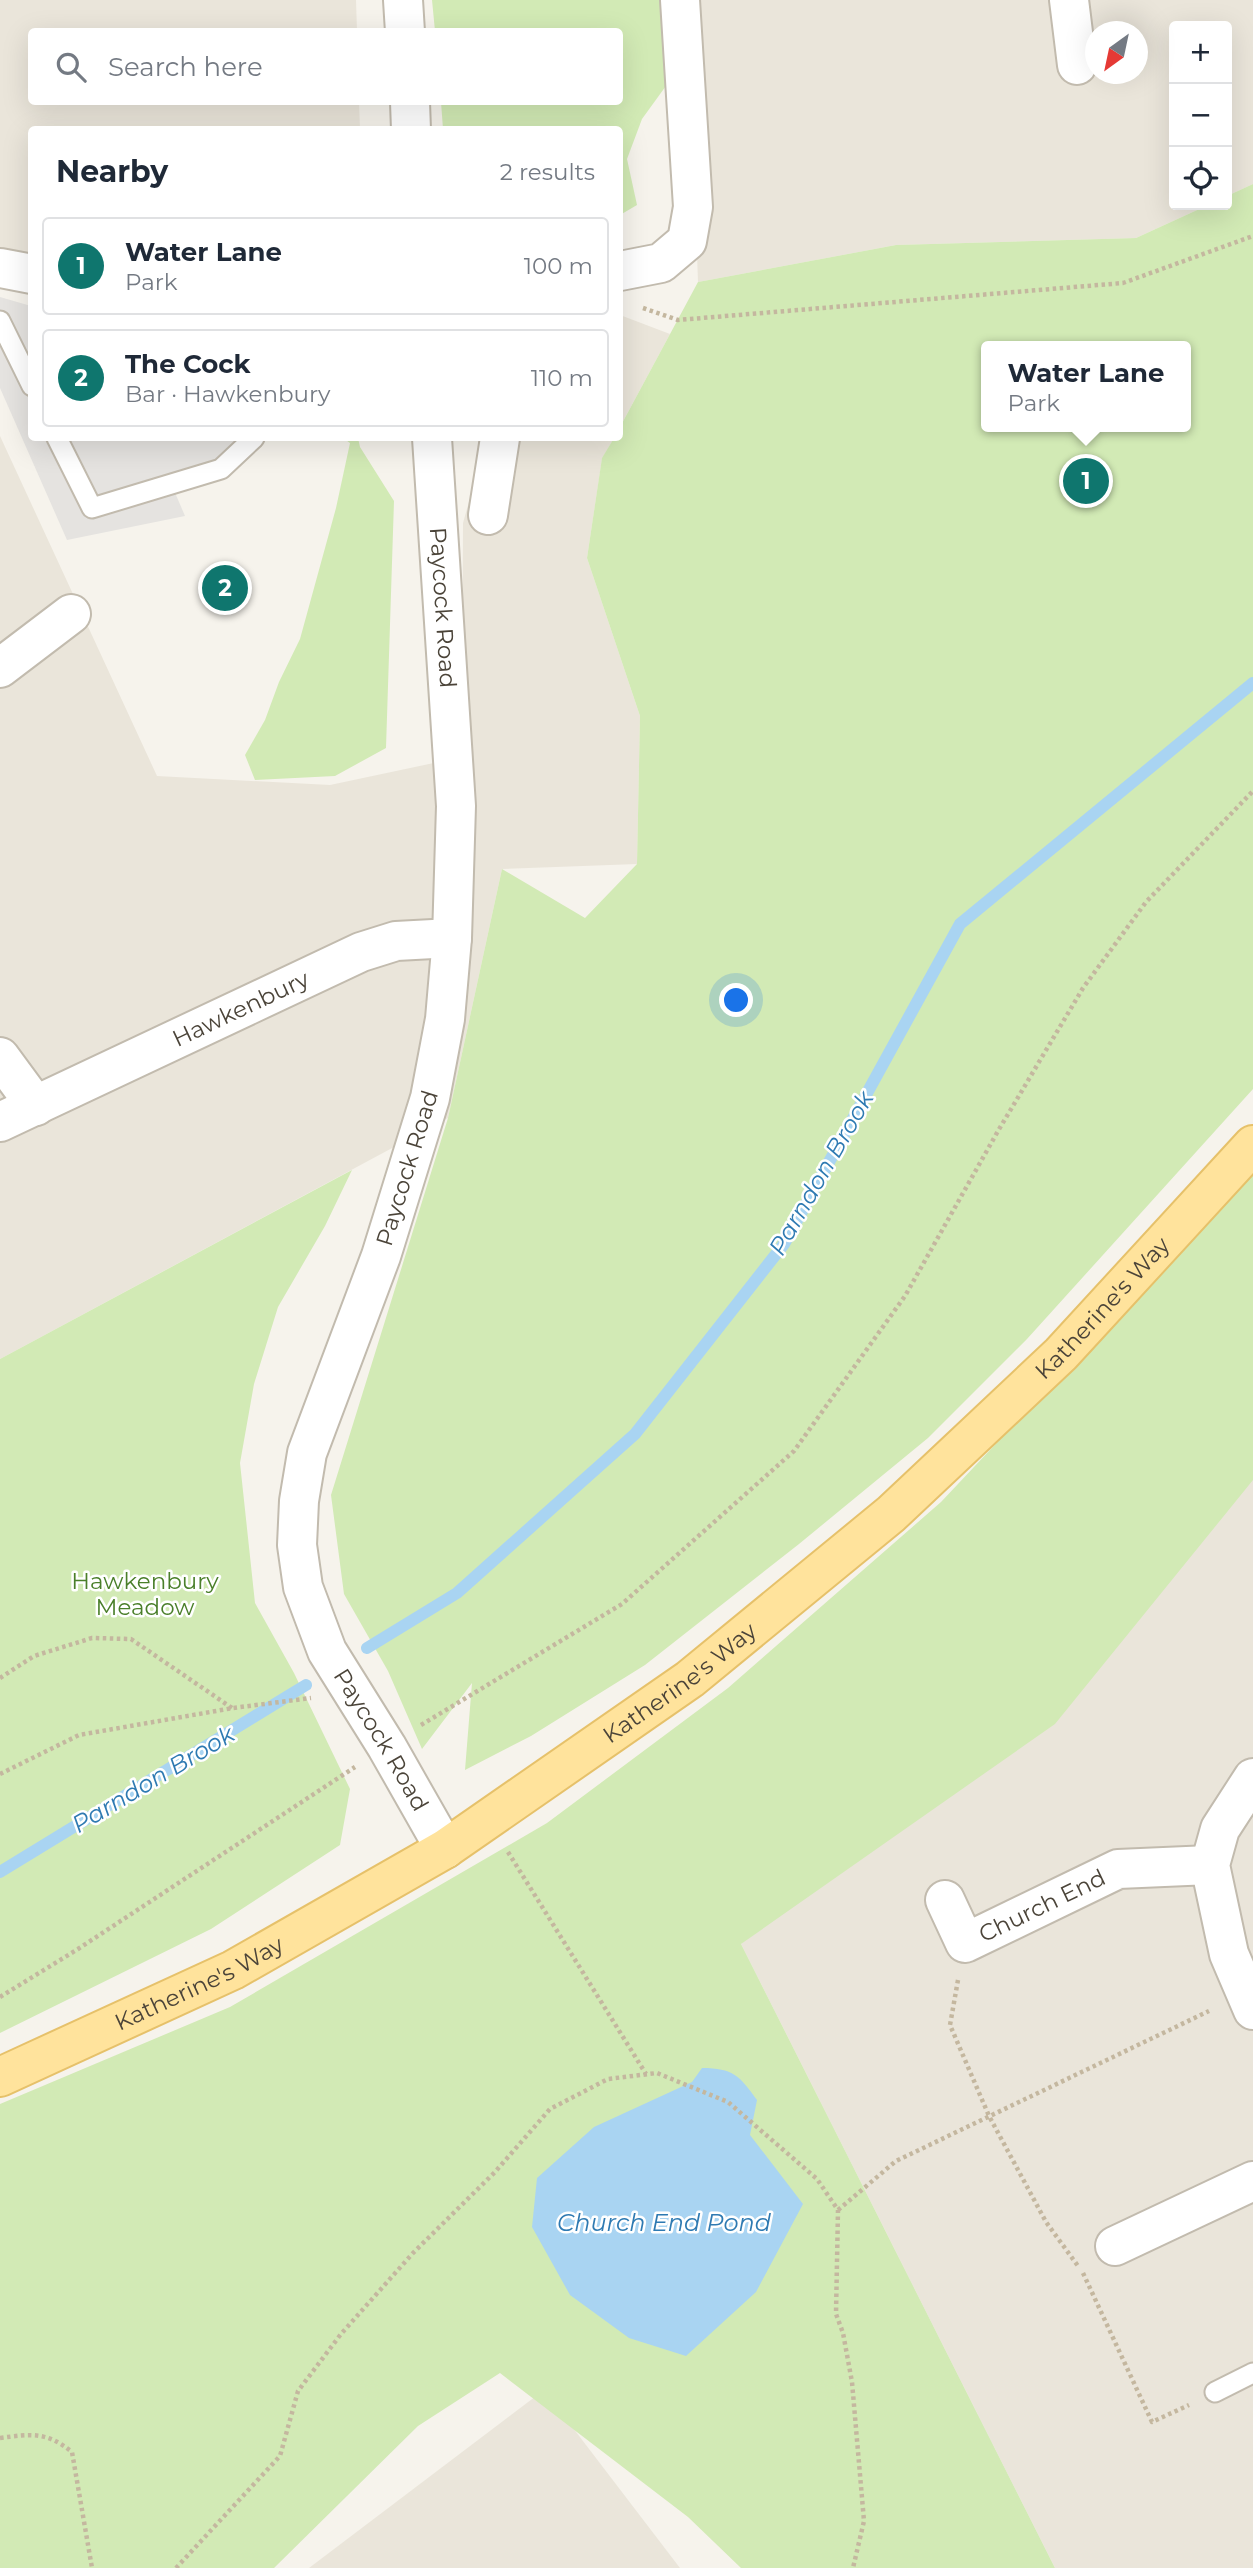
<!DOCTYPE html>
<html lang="en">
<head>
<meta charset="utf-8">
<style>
	body { margin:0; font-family:Montserrat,sans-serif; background:#f2f2f3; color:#1f2937 }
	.controls { position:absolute; right:21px; top:21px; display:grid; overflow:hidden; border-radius:7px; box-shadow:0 7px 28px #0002 }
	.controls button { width:63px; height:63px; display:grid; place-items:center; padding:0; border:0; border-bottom:2px solid #e0e1e3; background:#fff; color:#1f2937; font:35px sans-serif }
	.compass { position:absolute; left:1085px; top:21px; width:63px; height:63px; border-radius:50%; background:#fff; box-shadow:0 7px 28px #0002; rotate:213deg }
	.you { position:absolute; left:737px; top:1001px; width:24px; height:24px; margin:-18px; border:5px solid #fff; border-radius:50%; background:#1a73e8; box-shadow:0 0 0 10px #1a73e833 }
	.badge { display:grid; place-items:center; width:46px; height:46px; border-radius:50%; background:#0f766e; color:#fff; font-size:23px; font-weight:700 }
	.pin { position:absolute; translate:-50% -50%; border:4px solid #fff; box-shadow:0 2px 7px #0006 }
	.popup { position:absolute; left:981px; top:341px; width:210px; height:91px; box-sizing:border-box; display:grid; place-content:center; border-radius:7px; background:#fff; filter:drop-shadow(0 2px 5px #0005); font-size:23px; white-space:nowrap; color:#747a83 }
	.popup b { font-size:26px; color:#1f2937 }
	.popup::after { content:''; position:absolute; left:50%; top:100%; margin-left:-14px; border:14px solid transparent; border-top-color:#fff }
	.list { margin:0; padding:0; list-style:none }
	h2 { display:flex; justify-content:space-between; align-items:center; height:91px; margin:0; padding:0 28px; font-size:30px }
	h2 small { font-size:23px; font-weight:400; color:#747a83 }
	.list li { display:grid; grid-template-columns:46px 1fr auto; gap:21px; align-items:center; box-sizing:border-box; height:98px; margin:0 14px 14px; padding:0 14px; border:2px solid #e0e1e3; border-radius:7px }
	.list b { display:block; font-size:26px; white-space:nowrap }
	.list p { margin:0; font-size:23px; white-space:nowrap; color:#747a83 }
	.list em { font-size:23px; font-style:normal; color:#747a83 }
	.icon { flex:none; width:38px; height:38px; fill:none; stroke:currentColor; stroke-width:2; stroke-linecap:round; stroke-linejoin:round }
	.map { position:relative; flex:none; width:1253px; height:2568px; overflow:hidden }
	.search { position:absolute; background:#fff; box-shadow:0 7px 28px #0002; left:28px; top:28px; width:595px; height:77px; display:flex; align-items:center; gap:18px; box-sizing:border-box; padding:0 24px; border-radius:7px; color:#747a83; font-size:26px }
	.panel { position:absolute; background:#fff; box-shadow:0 7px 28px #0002; left:28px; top:126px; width:595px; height:315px; border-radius:7px }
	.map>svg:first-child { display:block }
	.residential { fill:#eae5da; fill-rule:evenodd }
	.green { fill:#d2eab5; fill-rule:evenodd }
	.parking { fill:#e5e3e0 }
	.water { fill:#a9d4f2 }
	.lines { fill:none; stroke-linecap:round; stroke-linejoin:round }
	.stream { stroke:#a9d4f2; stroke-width:12 }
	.lane-casing { stroke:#c2bbae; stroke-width:23 }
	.street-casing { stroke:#c2bbae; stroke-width:42 }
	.primary-casing { stroke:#e6c16a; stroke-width:42 }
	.path { stroke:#c4b79f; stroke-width:4.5; stroke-dasharray:3.5 3.5; stroke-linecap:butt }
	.lane { stroke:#fff; stroke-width:19 }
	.street { stroke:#fff; stroke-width:38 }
	.primary { stroke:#ffe39c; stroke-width:38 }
	.labels { text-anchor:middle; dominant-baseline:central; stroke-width:5; stroke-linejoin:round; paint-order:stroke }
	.street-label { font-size:23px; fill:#4b4439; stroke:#fff }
	.park-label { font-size:23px; fill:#4a7f2a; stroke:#fff }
	.water-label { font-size:24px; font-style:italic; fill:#2e7ab2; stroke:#fff }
</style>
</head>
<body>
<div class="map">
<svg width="1253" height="2568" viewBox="0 0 1253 2568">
	<rect width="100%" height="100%" fill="#f6f3ec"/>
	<!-- residential -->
	<g class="residential">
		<path d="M0,0H356L357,31L32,32V102H359L360,129L32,130L31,260L0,253Z"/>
		<path d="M688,0H1253V184L1227,196V26H1174V205H1208L1136,238L896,245L698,282ZM1096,32H1138V74H1096Z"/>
		<path d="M620,315L670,334L620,427Z"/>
		<path d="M0,436L157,776L330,785L462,757L463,523L487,438H614L602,459L587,558L640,716L637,864L502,869L448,1118L0,1359Z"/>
		<path d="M1253,1398V2568H1055L741,1944Z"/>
		<path d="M544,2390L680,2568H309Z"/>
	</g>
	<!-- green -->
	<g class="green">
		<path d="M432,0H663L671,79L642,119L627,159L637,205L620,215V130L443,129L441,102H620V32L435,31Z"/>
		<path d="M1253,184V1089L1027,1339L928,1438L799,1544L645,1665L531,1736L465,1770L472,1683L422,1749L388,1671L344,1594L331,1495L448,1118L502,869L585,918L637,864L640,716L587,558L602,458L614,438H620V427L698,282L896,245L1136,238L1208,205H1227V196ZM986,346H1186V427H986Z"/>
		<path d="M343,438H358L360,447L394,501L386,748L335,776L255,780L245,755L265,720L279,682L300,639L336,508L350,443Z"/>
		<path d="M352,1170L325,1226L278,1307L254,1384L240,1463L255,1603L294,1673L350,1789L340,1845L211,1929L0,2033V1359Z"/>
		<path d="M1253,1171V1480L1055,1724L741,1944L1055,2568H741L688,2517L500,2373L418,2426L274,2568H0V2104L230,2007L547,1823L728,1688L941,1502Z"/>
	</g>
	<!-- parking -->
	<path class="parking" d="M0,297L31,306L32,438H248L245,443L173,488L185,516L67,540L0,388Z"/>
	<!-- water -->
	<path class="water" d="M702,2068C733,2068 740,2076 757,2100L750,2135L803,2204L756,2292L686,2356L629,2338L570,2295L532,2227L537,2178L594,2127L692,2082Z"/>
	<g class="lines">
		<!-- stream -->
		<g class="stream">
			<path d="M367,1648L457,1593L635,1434L784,1244L960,924L1253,683"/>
			<path d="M0,1872L306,1685"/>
		</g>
		<defs>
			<g id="lane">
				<path d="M0,321L32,386"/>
				<path d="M57,438L92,508L221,469L254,438"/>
				<path d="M1215,2392L1253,2373"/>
			</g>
			<g id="street">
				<path d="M403,0L405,32"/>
				<path d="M1069,0L1077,65"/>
				<path d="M410,102L411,130"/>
				<path d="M0,268L32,274"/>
				<path d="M620,271L661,263L687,241L693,207L680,0"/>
				<path id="s1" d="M432,438L456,806L452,938L445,1019L430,1098L381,1256L307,1453L299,1501L297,1545L303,1587L327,1651L387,1747L445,1849"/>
				<path d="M488,515L500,438"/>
				<path d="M0,668L71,614"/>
				<path d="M0,1057L36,1106"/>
				<path id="s2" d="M0,1122L361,952L396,941L452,938"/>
				<path d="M1253,1778L1220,1829L1210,1865L1229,1954L1253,2010"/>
				<path id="s3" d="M945,1900L965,1943L1118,1869L1210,1865"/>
				<path d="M1115,2246L1253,2181"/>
			</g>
			<g id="primary">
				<path id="s4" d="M0,2077L233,1970L445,1849L690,1679L891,1514L1061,1354L1253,1145"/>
			</g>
		</defs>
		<!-- lane casing -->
		<use href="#lane" class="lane-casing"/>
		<!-- street casing -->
		<use href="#street" class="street-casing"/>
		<!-- primary casing -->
		<use href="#primary" class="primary-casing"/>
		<!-- path -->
		<g class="path">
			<path d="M643,308L678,320L1123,283L1253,236"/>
			<path d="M0,1678L34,1656L92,1638L131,1639L232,1708"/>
			<path d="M421,1725L622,1604L794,1451L905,1296L998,1131L1083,988L1146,902L1253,791"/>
			<path d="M0,1774L79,1735L233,1708L311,1698"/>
			<path d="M508,1852L646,2074"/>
			<path d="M958,1980L950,2025L989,2116L1046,2222L1078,2266"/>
			<path d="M0,1997L78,1949L355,1767"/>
			<path d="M838,2210L896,2161L1209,2011"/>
			<path d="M1083,2273L1152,2422L1189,2405"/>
			<path d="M0,2438C31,2434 46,2431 72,2452L92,2568"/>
			<path d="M176,2568L280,2456L298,2391L341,2334L413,2253L495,2172L550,2109L608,2079L657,2073L728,2102L817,2179L838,2210L836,2314L843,2333L852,2382L864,2521L853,2568"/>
		</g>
		<!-- lane -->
		<use href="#lane" class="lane"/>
		<!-- street -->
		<use href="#street" class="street"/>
		<!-- primary -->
		<use href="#primary" class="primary"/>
	</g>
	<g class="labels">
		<!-- street labels -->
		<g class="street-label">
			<text stroke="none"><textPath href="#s1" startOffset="170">Paycock Road</textPath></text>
			<text stroke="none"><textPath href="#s2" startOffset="266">Hawkenbury</textPath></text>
			<text transform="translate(407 1168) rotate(-73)">Paycock Road</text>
			<text stroke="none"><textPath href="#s4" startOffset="1354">Katherine's Way</textPath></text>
			<text stroke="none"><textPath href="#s4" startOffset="788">Katherine's Way</textPath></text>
			<text stroke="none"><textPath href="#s1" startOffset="1346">Paycock Road</textPath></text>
			<text stroke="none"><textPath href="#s3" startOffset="133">Church End</textPath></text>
			<text stroke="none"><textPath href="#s4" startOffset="220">Katherine's Way</textPath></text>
		</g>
		<!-- park labels -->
		<g class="park-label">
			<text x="145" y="1581">Hawkenbury<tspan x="145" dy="26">Meadow</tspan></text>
		</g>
		<!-- water labels -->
		<g class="water-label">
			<text transform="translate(821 1173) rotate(-60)">Parndon Brook</text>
			<text transform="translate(153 1779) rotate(-31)">Parndon Brook</text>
			<text x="664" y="2222">Church End Pond</text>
		</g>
	</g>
</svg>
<div class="controls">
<button>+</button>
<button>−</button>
<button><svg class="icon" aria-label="locate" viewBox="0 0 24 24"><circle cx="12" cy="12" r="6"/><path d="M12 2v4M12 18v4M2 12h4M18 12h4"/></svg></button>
</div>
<svg class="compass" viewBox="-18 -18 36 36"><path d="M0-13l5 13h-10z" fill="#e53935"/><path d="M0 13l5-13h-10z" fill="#747a83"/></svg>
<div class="you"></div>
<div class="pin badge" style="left:1086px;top:481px">1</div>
<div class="popup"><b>Water Lane</b>Park</div>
<div class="pin badge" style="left:225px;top:588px">2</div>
<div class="search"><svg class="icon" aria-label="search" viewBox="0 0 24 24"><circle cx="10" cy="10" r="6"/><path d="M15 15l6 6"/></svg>Search here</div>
<section class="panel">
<h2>Nearby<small>2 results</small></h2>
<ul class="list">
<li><span class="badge">1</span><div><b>Water Lane</b><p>Park</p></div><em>100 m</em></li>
<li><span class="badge">2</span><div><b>The Cock</b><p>Bar · Hawkenbury</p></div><em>110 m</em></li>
</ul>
</section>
</div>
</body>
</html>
